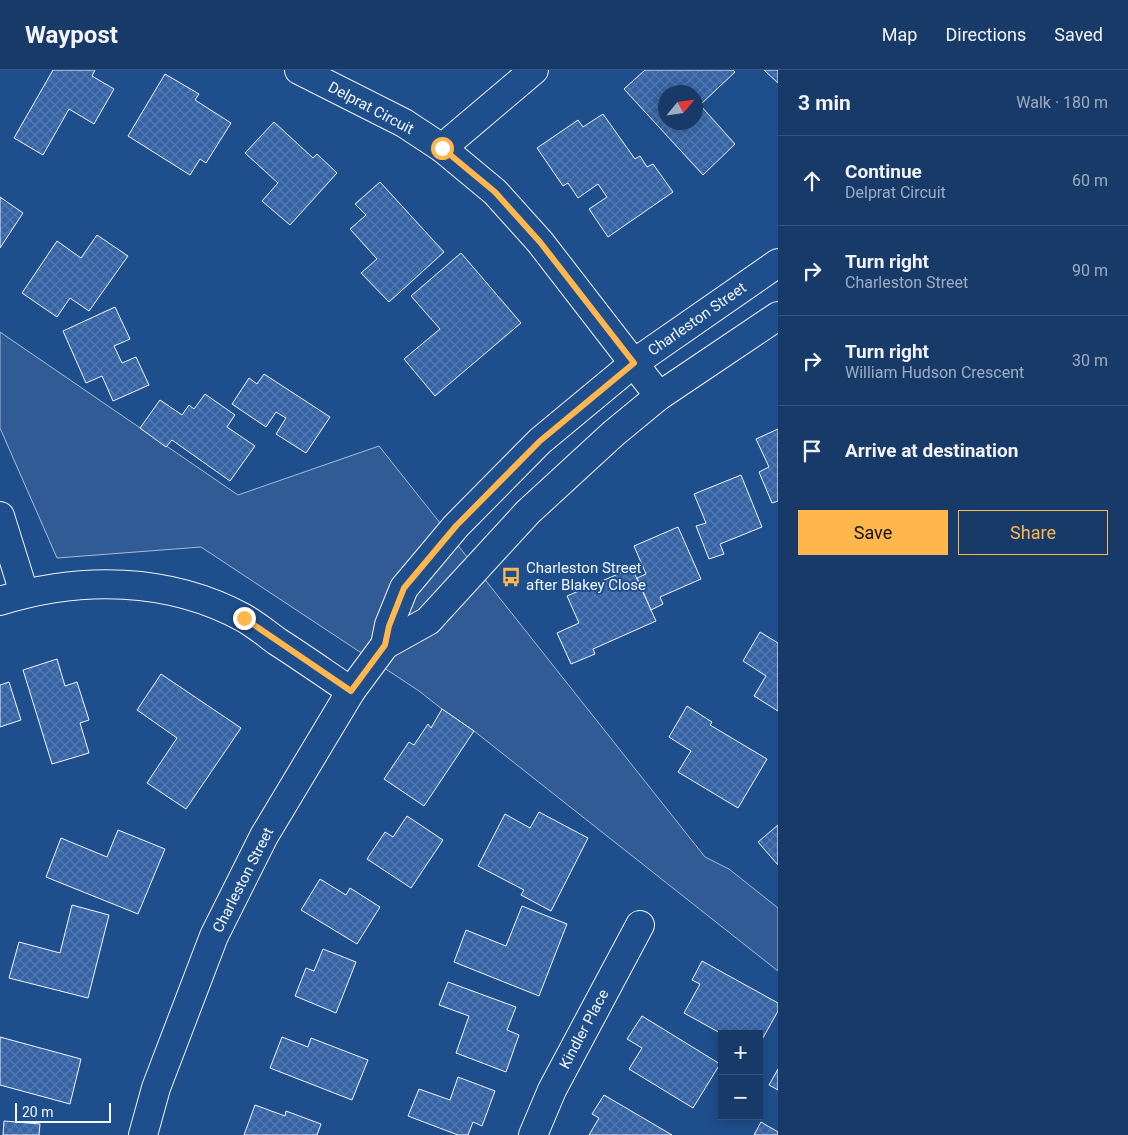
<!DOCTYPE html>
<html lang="en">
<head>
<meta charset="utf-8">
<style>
	body { margin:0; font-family:Roboto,sans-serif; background:#244571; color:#f1f3f6 }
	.controls { position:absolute; right:15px; bottom:15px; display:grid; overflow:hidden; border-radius:0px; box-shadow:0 2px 12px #0003 }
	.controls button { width:45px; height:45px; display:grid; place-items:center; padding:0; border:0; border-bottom:1px solid #36547d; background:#173a69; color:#f1f3f6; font:25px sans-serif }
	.compass { position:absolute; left:658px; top:15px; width:45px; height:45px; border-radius:50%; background:#173a69; box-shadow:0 2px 12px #0003; rotate:61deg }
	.scale { position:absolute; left:15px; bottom:12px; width:96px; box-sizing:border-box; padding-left:5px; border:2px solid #f2f6ff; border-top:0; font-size:14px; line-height:18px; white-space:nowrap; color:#f2f6ff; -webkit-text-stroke:4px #1f4e8c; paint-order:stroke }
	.stop { position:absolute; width:15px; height:15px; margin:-11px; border:4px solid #ffb74d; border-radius:50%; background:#fff }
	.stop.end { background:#ffb74d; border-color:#fff; box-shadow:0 1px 5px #0008 }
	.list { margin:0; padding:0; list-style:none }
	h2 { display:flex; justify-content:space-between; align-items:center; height:65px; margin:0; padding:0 20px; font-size:21px }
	h2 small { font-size:16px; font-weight:400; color:#9eadc0 }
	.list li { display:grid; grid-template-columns:32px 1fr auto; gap:15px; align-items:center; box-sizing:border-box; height:90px; padding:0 20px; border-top:1px solid #36547d }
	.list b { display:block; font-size:19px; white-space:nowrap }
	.list p { margin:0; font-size:16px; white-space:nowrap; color:#9eadc0 }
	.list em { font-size:16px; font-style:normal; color:#9eadc0 }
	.actions { display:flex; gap:10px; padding:15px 20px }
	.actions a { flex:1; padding:11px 0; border:1px solid #ffb74d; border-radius:0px; text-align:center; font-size:18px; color:#ffb74d }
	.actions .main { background:#ffb74d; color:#111 }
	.icon { flex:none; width:28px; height:28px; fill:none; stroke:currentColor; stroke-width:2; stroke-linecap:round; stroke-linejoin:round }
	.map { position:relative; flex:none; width:778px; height:1065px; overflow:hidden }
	header { display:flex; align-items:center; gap:30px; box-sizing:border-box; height:70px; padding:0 25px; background:#173a69; border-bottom:1px solid #36547d }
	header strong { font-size:24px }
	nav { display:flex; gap:28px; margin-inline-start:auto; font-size:18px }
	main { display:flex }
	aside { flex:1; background:#173a69 }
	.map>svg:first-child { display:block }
	.built { fill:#305b95; stroke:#a8bbd7 }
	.building { fill:url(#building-cross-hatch); stroke:#f2f6ff; fill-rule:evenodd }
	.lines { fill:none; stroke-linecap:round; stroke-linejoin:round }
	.street-casing { stroke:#f2f6ff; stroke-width:30 }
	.secondary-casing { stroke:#f2f6ff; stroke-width:30 }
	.street { stroke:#1f4e8c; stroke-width:28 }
	.secondary { stroke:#1f4e8c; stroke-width:28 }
	.route { stroke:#ffb74d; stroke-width:6 }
	.labels { text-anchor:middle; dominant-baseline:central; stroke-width:4; stroke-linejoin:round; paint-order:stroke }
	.street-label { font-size:15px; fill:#f2f6ff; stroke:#1f4e8c }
	.poi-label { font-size:15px; fill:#f2f6ff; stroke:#1f4e8c; text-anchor:start }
</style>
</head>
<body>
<header>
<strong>Waypost</strong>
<nav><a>Map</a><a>Directions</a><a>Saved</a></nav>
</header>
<main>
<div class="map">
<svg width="778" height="1065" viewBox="0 0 778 1065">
	<defs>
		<pattern id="building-cross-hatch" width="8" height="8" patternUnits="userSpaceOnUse" patternTransform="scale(1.25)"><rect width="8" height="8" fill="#3563a3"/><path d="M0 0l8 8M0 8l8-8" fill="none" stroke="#537ab1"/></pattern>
	</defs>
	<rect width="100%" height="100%" fill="#1f4e8c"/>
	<!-- built -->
	<path class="built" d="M0,262L238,425L379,376L705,787L729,799L778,838V901L474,661L442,639L419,621L201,477L57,488L0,358Z"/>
	<!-- building -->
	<g class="building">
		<path d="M53,0H95L92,6L114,19L94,54L69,39L43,85L14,68Z"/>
		<path d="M645,0H733L735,2L700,35L735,74L703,105L624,19ZM666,22H696V52H666Z"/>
		<path d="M764,0H778V13Z"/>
		<path d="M165,4L199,24L195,30L231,53L206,93L200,89L190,105L128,66Z"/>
		<path d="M603,44L635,89L640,86L647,97L653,94L673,122L608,167L589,139L607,127L598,114L578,128L568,113L563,116L537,78L578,50L583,57Z"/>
		<path d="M274,52L313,88L317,84L337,103L290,155L262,131L278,113L245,83Z"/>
		<path d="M380,112L444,182L389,232L361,203L377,189L350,159L366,145L355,134Z"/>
		<path d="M0,127L23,143L0,178Z"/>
		<path d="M97,165L128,186L89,241L70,228L57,247L22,223L57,171L81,188Z"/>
		<path d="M461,183L521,253L435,326L404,289L440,259L411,226Z"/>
		<path d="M115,237L130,269L114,276L122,293L136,287L149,315L113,331L102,306L86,313L63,261Z"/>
		<path d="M264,304L330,347L306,383L276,364L286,348L276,342L266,357L232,334L249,308L257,314Z"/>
		<path d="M205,324L235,345L227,357L255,376L230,411L172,370L166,377L140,358L160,330L182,345L189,335L194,339Z"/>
		<path d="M778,359V431L772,433L759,402L769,397L756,369Z"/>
		<path d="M741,405L762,457L720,474L724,484L709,489L696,456L706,453L694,424Z"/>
		<path d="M678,457L701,509L660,527L663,534L651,540L637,508L646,504L634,476Z"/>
		<path d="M632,498L656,551L593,579L595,584L571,594L557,563L579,553L567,526Z"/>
		<path d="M760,562L778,573V641L754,626L766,606L743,591Z"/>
		<path d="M57,589L65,616L77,612L89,650L80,653L89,683L52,694L23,600Z"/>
		<path d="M161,604L241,658L186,739L147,713L177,668L137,640Z"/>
		<path d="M9,612L21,650L0,657V615Z"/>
		<path d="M687,636L712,652L710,655L767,689L738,738L678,702L691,681L669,667Z"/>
		<path d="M442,639L474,661L424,736L384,709L409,672L414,675L428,654L431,658Z"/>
		<path d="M539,742L588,768L551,841L521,825L524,820L478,796L505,744L530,758Z"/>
		<path d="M407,746L443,770L411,818L367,789L385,762L393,767Z"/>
		<path d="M778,755V795L758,772Z"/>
		<path d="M118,760L165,779L138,844L46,807L61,768L107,787Z"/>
		<path d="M320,809L346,825L350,818L380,837L357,874L301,840Z"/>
		<path d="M72,835L109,845L88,928L9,908L19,872L60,883Z"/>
		<path d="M522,836L567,854L539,926L454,892L466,860L506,876Z"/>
		<path d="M323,879L356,892L336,943L295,926L306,898L314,901Z"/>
		<path d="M702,891L778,933V941L759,975V964H722L684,943L700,914L692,910Z"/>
		<path d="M448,912L516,937L507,960L519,965L506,1002L456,983L469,946L439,935Z"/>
		<path d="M642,946L720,994L693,1038L629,999L642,978L627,969Z"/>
		<path d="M0,967L81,989L70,1034L0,1015Z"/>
		<path d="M282,967L308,977L311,968L368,990L352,1030L270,998Z"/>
		<path d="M778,999V1020L769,1015Z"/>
		<path d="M458,1007L495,1021L482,1056L473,1052L468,1065H458L408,1046L419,1019L450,1030Z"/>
		<path d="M604,1025L672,1065H589L599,1048L592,1044Z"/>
		<path d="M255,1035L285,1046L286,1041L321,1054L317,1065H244Z"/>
		<path d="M4,1051L40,1054L39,1065H3Z"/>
		<path d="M761,1052L778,1062V1065H754Z"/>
	</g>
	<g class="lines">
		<defs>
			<g id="street">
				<path d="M299,0L404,53L442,78L495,122L540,172L659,326"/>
				<path d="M442,78L534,0"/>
				<path d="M0,446L24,523"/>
				<path d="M0,531C80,506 169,507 244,548C256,555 267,564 278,572C303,588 327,605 351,621"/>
				<path d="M533,1065L552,1020L640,855"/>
			</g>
			<g id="secondary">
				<path d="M385,575L389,555L404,518L456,456L540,371L634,293L778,193"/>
				<path d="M143,1065L156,1018L214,866L264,766L351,621L385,575L428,551L528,442L614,363L659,326L778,246"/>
			</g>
		</defs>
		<!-- street casing -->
		<use href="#street" class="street-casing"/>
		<!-- secondary casing -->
		<use href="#secondary" class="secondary-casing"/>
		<!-- street -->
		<use href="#street" class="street"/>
		<!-- secondary -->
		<use href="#secondary" class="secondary"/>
	</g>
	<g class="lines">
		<!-- route -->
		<path class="route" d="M244,548L351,621L385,575L389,556L404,518L456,456L540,371L634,293L540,172L495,122L442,78"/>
	</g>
	<!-- icons -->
	<defs>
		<symbol id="bus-bare" viewBox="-9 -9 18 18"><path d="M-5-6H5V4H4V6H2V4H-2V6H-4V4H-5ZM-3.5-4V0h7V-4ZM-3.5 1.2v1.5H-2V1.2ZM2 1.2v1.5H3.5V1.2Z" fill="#ffb74d" stroke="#1f4e8c" stroke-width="2.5" paint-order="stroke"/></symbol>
	</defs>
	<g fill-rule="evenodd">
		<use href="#bus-bare" x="497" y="493" width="28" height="28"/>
	</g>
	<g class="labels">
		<!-- street labels -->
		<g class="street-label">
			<text transform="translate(371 38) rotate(28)">Delprat Circuit</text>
			<text transform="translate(697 249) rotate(-35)">Charleston Street</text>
			<text transform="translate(243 810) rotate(-63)">Charleston Street</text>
			<text transform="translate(584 959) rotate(-62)">Kindler Place</text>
		</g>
		<!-- poi labels -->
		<g class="poi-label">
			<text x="526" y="498">Charleston Street<tspan x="526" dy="17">after Blakey Close</tspan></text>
		</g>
	</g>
</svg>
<div class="controls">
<button>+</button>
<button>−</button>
</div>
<svg class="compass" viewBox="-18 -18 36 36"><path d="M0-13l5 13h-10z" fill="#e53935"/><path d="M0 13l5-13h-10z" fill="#9eadc0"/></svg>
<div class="scale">20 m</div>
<div class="stop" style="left:442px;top:78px"></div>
<div class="stop end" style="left:244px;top:548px"></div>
</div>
<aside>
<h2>3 min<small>Walk · 180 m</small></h2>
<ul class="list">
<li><svg class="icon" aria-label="ahead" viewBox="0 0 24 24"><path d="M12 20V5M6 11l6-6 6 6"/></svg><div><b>Continue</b><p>Delprat Circuit</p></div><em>60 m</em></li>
<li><svg class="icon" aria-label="right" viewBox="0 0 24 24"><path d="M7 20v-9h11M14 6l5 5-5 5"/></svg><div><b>Turn right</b><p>Charleston Street</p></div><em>90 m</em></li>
<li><svg class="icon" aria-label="right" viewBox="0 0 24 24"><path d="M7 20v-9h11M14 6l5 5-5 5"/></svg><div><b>Turn right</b><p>William Hudson Crescent</p></div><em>30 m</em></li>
<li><svg class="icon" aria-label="arrive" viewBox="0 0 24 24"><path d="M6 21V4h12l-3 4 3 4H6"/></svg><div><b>Arrive at destination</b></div></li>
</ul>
<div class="actions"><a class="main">Save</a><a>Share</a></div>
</aside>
</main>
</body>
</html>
